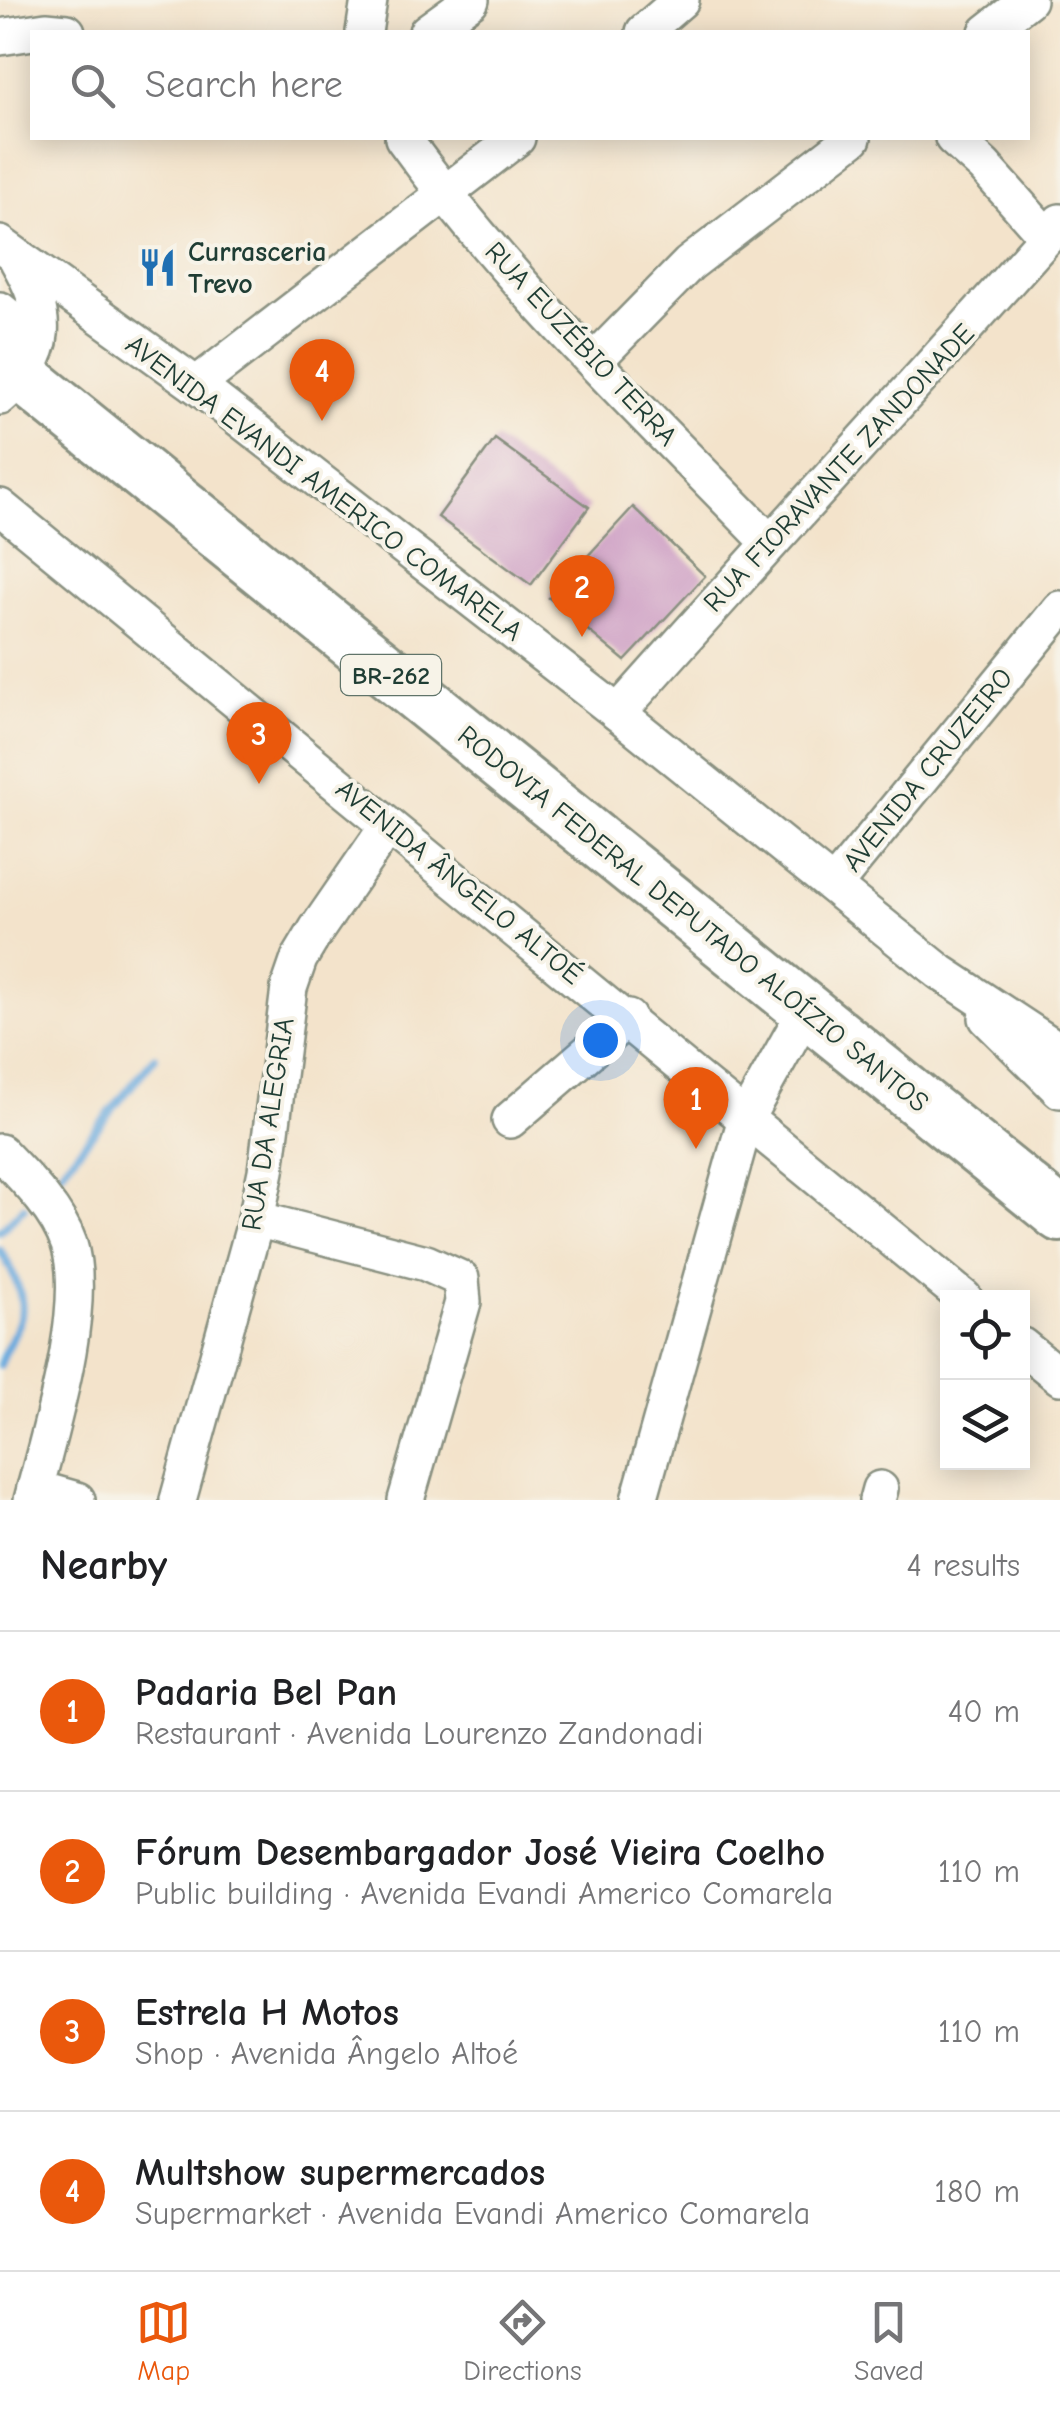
<!DOCTYPE html>
<html lang="en">
<head>
<meta charset="utf-8">
<style>
	body { margin:0; font-family:"Comic Neue",sans-serif; background:#f6f6f6; color:#202124 }
	.controls { position:absolute; right:30px; bottom:30px; display:grid; overflow:hidden; border-radius:0px; box-shadow:0 5px 25px #0003 }
	.controls button { width:90px; height:90px; display:grid; place-items:center; padding:0; border:0; border-bottom:2px solid #e0e0e0; background:#fff; color:#202124; font:50px sans-serif }
	.you { position:absolute; left:600px; top:1040px; width:35px; height:35px; margin:-25px; border:8px solid #fff; border-radius:50%; background:#1a73e8; box-shadow:0 0 0 15px #1a73e833 }
	.badge { display:grid; place-items:center; width:65px; height:65px; border-radius:50%; background:#ea580c; color:#fff; font-size:32px; font-weight:700 }
	.pin { position:absolute; translate:-50% -82px; filter:drop-shadow(0 2px 5px #0008) }
	.pin::after { content:''; position:absolute; top:52px; width:35px; height:30px; background:inherit; clip-path:polygon(0 0,100% 0,50% 100%) }
	.list { margin:0; padding:0; list-style:none }
	h2 { display:flex; justify-content:space-between; align-items:center; height:130px; margin:0; padding:0 40px; font-size:42px }
	h2 small { font-size:32px; font-weight:400; color:#757577 }
	.list li { display:grid; grid-template-columns:65px 1fr auto; gap:30px; align-items:center; box-sizing:border-box; height:160px; padding:0 40px; border-top:2px solid #e0e0e0 }
	.list b { display:block; font-size:38px; white-space:nowrap }
	.list p { margin:0; font-size:32px; white-space:nowrap; color:#757577 }
	.list em { font-size:32px; font-style:normal; color:#757577 }
	.icon { flex:none; width:55px; height:55px; fill:none; stroke:currentColor; stroke-width:2; stroke-linecap:round; stroke-linejoin:round }
	.map { position:relative; flex:none; width:1060px; height:1500px; overflow:hidden }
	.search { position:absolute; background:#fff; box-shadow:0 5px 25px #0003; left:30px; right:30px; top:30px; height:110px; display:flex; align-items:center; gap:25px; box-sizing:border-box; padding:0 35px; border-radius:0px; color:#757577; font-size:38px }
	.sheet { height:770px; background:#fff }
	nav { display:flex; justify-content:space-around; align-items:center; box-sizing:border-box; height:140px; border-top:2px solid #e0e0e0; background:#fff; font-size:28px; color:#757577 }
	nav a { display:grid; justify-items:center; gap:5px }
	nav .on { color:#ea580c }
	.map>svg:first-child { display:block }
	.lines { fill:none; stroke-linecap:round; stroke-linejoin:round }
	.stream { stroke:#6baade; stroke-width:8 }
	.building { fill:#cc9bc3 }
	.minor-casing { stroke:#899080; stroke-width:40 }
	.highway-casing { stroke:#899080; stroke-width:58 }
	.minor { stroke:#fff; stroke-width:35 }
	.highway { stroke:#fff; stroke-width:52 }
	.labels { text-anchor:middle; dominant-baseline:central; stroke-width:8; stroke-linejoin:round; paint-order:stroke }
	.shield { fill:#f7f3e8; stroke:#60746a; stroke-width:2.5 }
	.shield-label { font-size:25px; font-weight:bold; fill:#1f3d34 }
	.poi-label { font-size:28px; font-weight:bold; fill:#1f3d34; stroke:#f7f3e8; text-anchor:start }
	.street-label { font-size:28px; fill:#1f3d34; stroke:#f7f3e8 }
</style>
</head>
<body>
<div class="map">
<svg width="1060" height="1500" viewBox="0 0 1060 1500">
	<rect width="100%" height="100%" fill="#f7f3e8"/>
	<filter id="ink" filterUnits="userSpaceOnUse"><feTurbulence type="fractalNoise" baseFrequency=".01" numOctaves="2"/><feDisplacementMap in="SourceGraphic" scale="20" xChannelSelector="R" yChannelSelector="G"/><feConvolveMatrix kernelMatrix="1 2 1 2 8 2 1 2 1" color-interpolation-filters="sRGB"/></filter>
	<filter id="wash" filterUnits="userSpaceOnUse"><feTurbulence type="fractalNoise" baseFrequency=".0048" numOctaves="4" result="noise"/><feDisplacementMap in="SourceGraphic" scale="40" xChannelSelector="R" yChannelSelector="G"/><feGaussianBlur stdDeviation="2.25" result="paint"/><feColorMatrix in="noise" values="0 0 0 0 0 0 0 0 0 0 0 0 0 0 0 0 0 1.4 0 .05"/><feComposite in="paint" operator="in"/></filter>
	<g filter="url(#wash)">
		<rect width="100%" height="100%" fill="#f3e3cb"/>
		<g class="lines">
			<!-- stream -->
			<g class="stream">
				<path d="M57,1177L155,1057"/>
				<path d="M0,1231L24,1207"/>
				<path d="M0,1250C11,1267 27,1299 20,1319C15,1335 5,1349 0,1365"/>
			</g>
		</g>
		<g id="blocks">
			<!-- building -->
			<g class="building">
				<path d="M495,439L589,507L531,585L438,517Z"/>
				<path d="M633,507L705,576L625,661L549,598Z"/>
			</g>
		</g>
	</g>
	<g filter="url(#ink)">
		<use href="#blocks" fill-opacity="0" stroke="#899080" stroke-width="2.5"/>
		<g class="lines">
			<defs>
				<g id="minor">
					<path d="M364,32L369,0"/>
					<path d="M427,32L471,0"/>
					<path d="M644,32L681,0"/>
					<path d="M987,32L1028,0"/>
					<path d="M0,37L46,30L67,32"/>
					<path d="M403,138C509,285 643,412 769,542"/>
					<path d="M953,138L984,166L1047,237"/>
					<path d="M0,244L196,385L618,713L940,972L1060,1051"/>
					<path d="M0,310L39,342"/>
					<path d="M594,361L689,264L853,138"/>
					<path d="M196,385L517,138"/>
					<path d="M0,397C51,354 50,316 18,261"/>
					<path d="M0,507C322,769 643,1033 964,1298"/>
					<path d="M618,713C764,548 914,388 1060,222"/>
					<path d="M834,885L1060,609"/>
					<path d="M987,1018L1060,1090"/>
					<path d="M510,1120L628,1018"/>
					<path d="M0,1152C25,1178 57,1209 69,1244C89,1307 49,1434 32,1500"/>
					<path d="M256,1219L426,1263L461,1279L463,1302L406,1500"/>
					<path d="M1022,1346L1060,1377"/>
					<path d="M35,1488L77,1500"/>
					<path d="M178,1500L256,1219L266,1171L289,988L299,959L317,929L388,826"/>
					<path d="M639,1500L746,1118L806,1010"/>
					<path d="M877,1500L880,1489"/>
				</g>
				<path id="highway" d="M0,358L1060,1215"/>
			</defs>
			<!-- minor casing -->
			<use href="#minor" class="minor-casing"/>
			<!-- highway casing -->
			<use href="#highway" class="highway-casing"/>
			<!-- minor -->
			<use href="#minor" class="minor"/>
			<!-- highway -->
			<use href="#highway" class="highway"/>
		</g>
	</g>
	<!-- icons -->
	<defs>
		<symbol id="restaurant-bare" viewBox="-9 -9 18 18"><path d="M-5-6h1v4h1v-4h1v4h1v-4h1v5L-1.5 .5V6h-2V.5L-5-1ZM5-6V6H3V1.5H1.5Q1.5-4 5-6Z" fill="#1f6fb2" stroke="#f7f3e8" stroke-width="2.5" paint-order="stroke"/></symbol>
	</defs>
	<g fill-rule="evenodd">
		<use href="#restaurant-bare" x="130" y="240" width="55" height="55"/>
	</g>
	<g class="labels">
		<!-- shield labels -->
		<rect class="shield" x="341" y="655" width="100" height="40" rx="8"/>
		<g class="shield-label">
			<text x="391" y="675">BR-262</text>
		</g>
		<!-- poi labels -->
		<g class="poi-label">
			<text x="188" y="252">Currasceria<tspan x="188" dy="32">Trevo</tspan></text>
		</g>
		<!-- street labels -->
		<g class="street-label">
			<text transform="translate(581 344) rotate(47)">RUA EUZÉBIO TERRA</text>
			<text transform="translate(839 468) rotate(-47)">RUA FIORAVANTE ZANDONADE</text>
			<text transform="translate(324 488) rotate(37)">AVENIDA EVANDI AMERICO COMARELA</text>
			<text transform="translate(928 770) rotate(-51)">AVENIDA CRUZEIRO</text>
			<text transform="translate(459 882) rotate(39)">AVENIDA ÂNGELO ALTOÉ</text>
			<text transform="translate(693 919) rotate(39)">RODOVIA FEDERAL DEPUTADO ALOÍZIO SANTOS</text>
			<text transform="translate(268 1124) rotate(-81)">RUA DA ALEGRIA</text>
		</g>
	</g>
</svg>
<div class="controls">
<button><svg class="icon" aria-label="locate" viewBox="0 0 24 24"><circle cx="12" cy="12" r="6"/><path d="M12 2v4M12 18v4M2 12h4M18 12h4"/></svg></button>
<button><svg class="icon" aria-label="layers" viewBox="0 0 24 24"><path d="M12 4l9 5-9 5-9-5zM3 14l9 5 9-5"/></svg></button>
</div>
<div class="you"></div>
<div class="pin badge" style="left:696px;top:1149px">1</div>
<div class="pin badge" style="left:582px;top:637px">2</div>
<div class="pin badge" style="left:259px;top:784px">3</div>
<div class="pin badge" style="left:322px;top:421px">4</div>
<div class="search"><svg class="icon" aria-label="search" viewBox="0 0 24 24"><circle cx="10" cy="10" r="6"/><path d="M15 15l6 6"/></svg>Search here</div>
</div>
<section class="sheet">
<h2>Nearby<small>4 results</small></h2>
<ul class="list">
<li><span class="badge">1</span><div><b>Padaria Bel Pan</b><p>Restaurant · Avenida Lourenzo Zandonadi</p></div><em>40 m</em></li>
<li><span class="badge">2</span><div><b>Fórum Desembargador José Vieira Coelho</b><p>Public building · Avenida Evandi Americo Comarela</p></div><em>110 m</em></li>
<li><span class="badge">3</span><div><b>Estrela H Motos</b><p>Shop · Avenida Ângelo Altoé</p></div><em>110 m</em></li>
<li><span class="badge">4</span><div><b>Multshow supermercados</b><p>Supermarket · Avenida Evandi Americo Comarela</p></div><em>180 m</em></li>
</ul>
</section>
<nav>
<a class="on"><svg class="icon" aria-label="map" viewBox="0 0 24 24"><path d="M3 6l6-2 6 2 6-2v14l-6 2-6-2-6 2zM9 4v14M15 6v14"/></svg>Map</a>
<a><svg class="icon" aria-label="directions" viewBox="0 0 24 24"><path d="M12 3l9 9-9 9-9-9zM9 14v-3h6M13 9l2 2-2 2"/></svg>Directions</a>
<a><svg class="icon" aria-label="saved" viewBox="0 0 24 24"><path d="M7 4h10v16l-5-4-5 4z"/></svg>Saved</a>
</nav>
</body>
</html>
